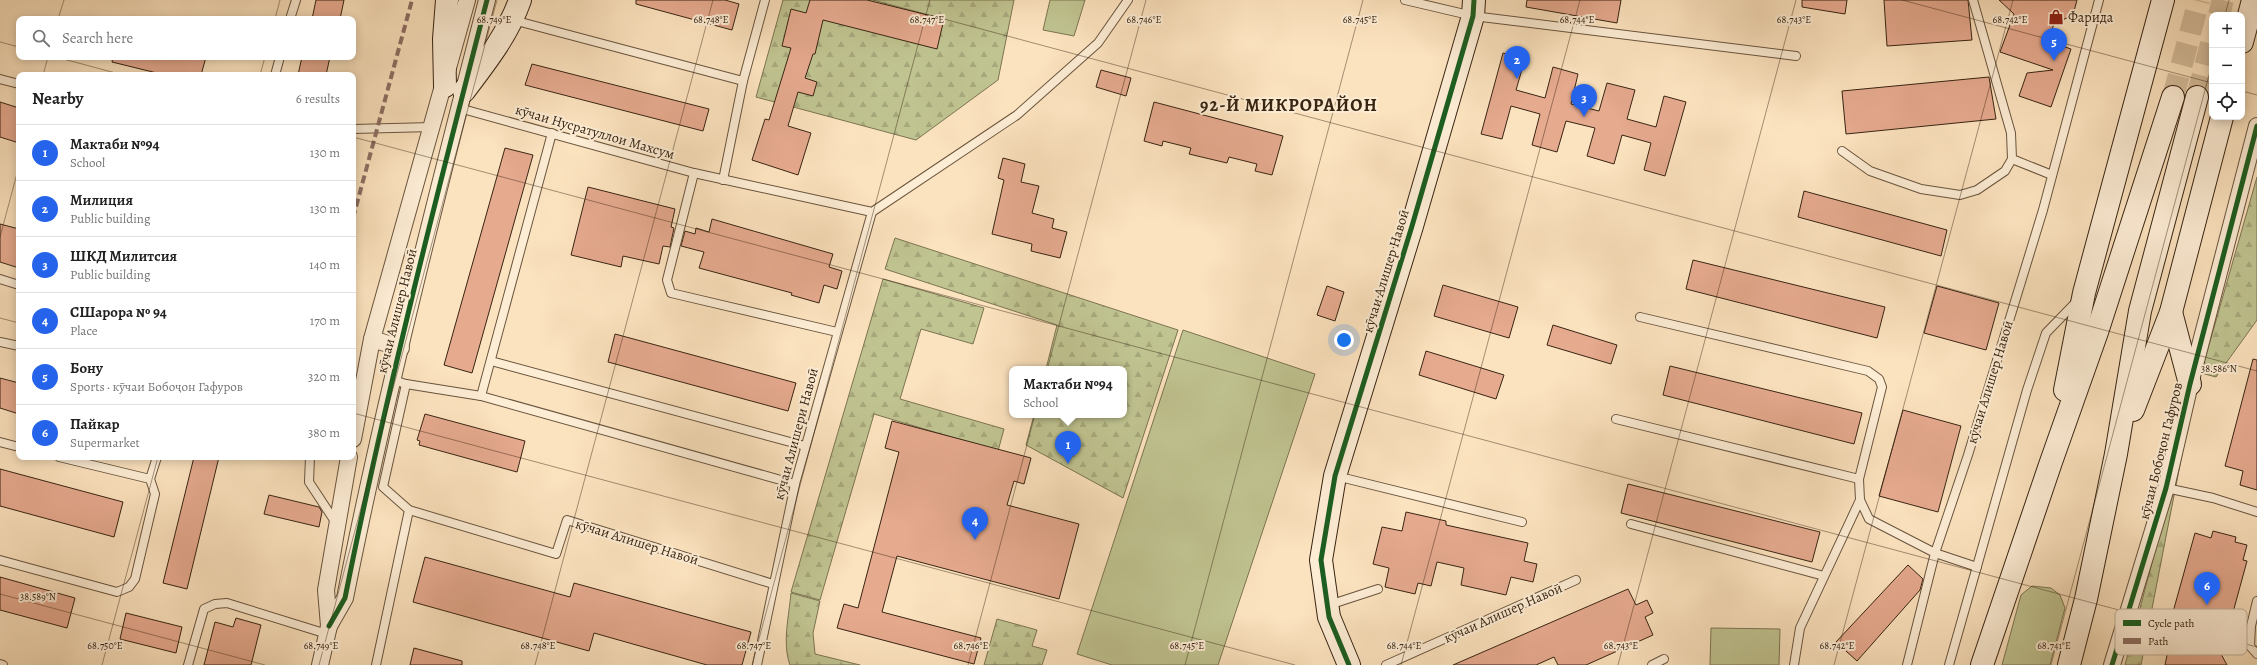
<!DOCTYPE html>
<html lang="en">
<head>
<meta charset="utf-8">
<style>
	body { margin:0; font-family:Alegreya,serif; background:#f2f2f2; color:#222 }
	.controls { position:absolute; right:12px; top:12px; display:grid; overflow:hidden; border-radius:8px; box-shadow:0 2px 10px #0003 }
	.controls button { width:36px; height:36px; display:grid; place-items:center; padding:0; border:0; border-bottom:1px solid #e0e0e0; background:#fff; color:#222; font:20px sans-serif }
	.you { position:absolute; left:1344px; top:340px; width:14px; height:14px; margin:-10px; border:3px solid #fff; border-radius:50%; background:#1a73e8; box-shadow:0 0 0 6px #1a73e833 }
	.badge { display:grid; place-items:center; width:26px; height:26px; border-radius:50%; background:#2563eb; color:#fff; font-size:13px; font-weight:700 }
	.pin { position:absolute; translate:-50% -33px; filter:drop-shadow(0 1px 2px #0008) }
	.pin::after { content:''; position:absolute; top:21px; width:14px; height:12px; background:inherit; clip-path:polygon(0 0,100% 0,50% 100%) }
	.popup { position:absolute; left:1009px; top:366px; width:118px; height:52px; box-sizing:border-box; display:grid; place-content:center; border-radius:8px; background:#fff; filter:drop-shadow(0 1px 3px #0005); font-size:13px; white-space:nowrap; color:#767676 }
	.popup b { font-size:15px; color:#222 }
	.popup::after { content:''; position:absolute; left:50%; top:100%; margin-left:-8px; border:8px solid transparent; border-top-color:#fff }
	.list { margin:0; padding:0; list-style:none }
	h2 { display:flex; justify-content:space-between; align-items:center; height:52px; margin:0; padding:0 16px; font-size:17px }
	h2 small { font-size:13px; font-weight:400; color:#767676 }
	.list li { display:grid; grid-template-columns:26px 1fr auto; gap:12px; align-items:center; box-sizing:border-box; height:56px; padding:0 16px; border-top:1px solid #e0e0e0 }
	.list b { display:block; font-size:15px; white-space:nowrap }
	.list p { margin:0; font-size:13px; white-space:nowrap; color:#767676 }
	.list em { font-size:13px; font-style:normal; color:#767676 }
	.icon { flex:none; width:22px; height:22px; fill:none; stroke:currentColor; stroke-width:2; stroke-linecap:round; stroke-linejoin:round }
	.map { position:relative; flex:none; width:2257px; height:665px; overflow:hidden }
	.search { position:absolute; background:#fff; box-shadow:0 2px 10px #0003; left:16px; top:16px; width:340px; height:44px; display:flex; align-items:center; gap:10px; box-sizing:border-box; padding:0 14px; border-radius:8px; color:#767676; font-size:15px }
	.panel { position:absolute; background:#fff; box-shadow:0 2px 10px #0003; left:16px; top:72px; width:340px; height:388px; border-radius:8px }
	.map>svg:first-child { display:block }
	.green { fill:#c0c491; stroke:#7c7452 }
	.forest { fill:url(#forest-firs); stroke:#7c7452 }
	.building { fill:#e6aa8f; stroke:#382412 }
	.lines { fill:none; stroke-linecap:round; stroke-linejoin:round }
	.secondary-tunnel { stroke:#d5bd9c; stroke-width:22; stroke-dasharray:22 11; stroke-linecap:butt }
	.lane-casing { stroke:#69543d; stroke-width:10 }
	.street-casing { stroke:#69543d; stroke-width:18 }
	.secondary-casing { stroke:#382412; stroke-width:24 }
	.lane { stroke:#fdedd5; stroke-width:8 }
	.street { stroke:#fdedd5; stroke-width:16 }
	.secondary { stroke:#fdedd5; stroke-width:22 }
	.quiet { stroke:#8d6e63; stroke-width:4; stroke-dasharray:8 4; stroke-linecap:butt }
	.cycleway-casing { stroke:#fdedd5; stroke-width:8 }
	.cycleway { stroke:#1b5e20; stroke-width:5 }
	.ticks { fill:none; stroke:#382412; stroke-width:1; stroke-opacity:0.45 }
	.labels { text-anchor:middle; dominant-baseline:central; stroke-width:4; stroke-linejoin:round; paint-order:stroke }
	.poi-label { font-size:14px; fill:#382412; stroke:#fdedd5; text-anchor:start }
	.street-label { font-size:14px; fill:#382412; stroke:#fdedd5 }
	.district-label { font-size:18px; font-weight:bold; letter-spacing:1px; fill:#382412; stroke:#fdedd5 }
	.key { fill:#fdedd5; stroke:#c2b19a; stroke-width:1 }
	.key-label { font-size:11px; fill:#382412 }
	.ticks-label { font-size:10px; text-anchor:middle; fill:#382412; stroke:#fdedd5; stroke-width:4; stroke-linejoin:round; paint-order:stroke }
</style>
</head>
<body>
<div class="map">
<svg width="2257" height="665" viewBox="0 0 2257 665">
	<defs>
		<pattern id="forest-firs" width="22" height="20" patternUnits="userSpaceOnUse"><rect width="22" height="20" fill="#c0c491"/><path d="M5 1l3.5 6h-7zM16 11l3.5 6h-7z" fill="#a6a87c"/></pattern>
	</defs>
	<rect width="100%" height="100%" fill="#fce3bf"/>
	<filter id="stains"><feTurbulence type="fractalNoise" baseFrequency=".005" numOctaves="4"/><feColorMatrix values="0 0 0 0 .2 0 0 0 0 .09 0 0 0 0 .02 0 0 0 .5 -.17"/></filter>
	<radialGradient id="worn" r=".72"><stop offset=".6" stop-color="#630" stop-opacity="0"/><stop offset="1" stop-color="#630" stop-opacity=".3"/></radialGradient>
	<!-- green -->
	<g class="green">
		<path d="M1050,0H1085L1074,36L1043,30Z"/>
		<path d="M1183,330L1315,374L1218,665H1112L1077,654Z"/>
		<path d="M2032,586L2051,588L2060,595L2065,608L2050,665H2002L2021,595Z"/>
		<path d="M1711,628L1780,629L1779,665H1710Z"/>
	</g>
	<!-- forest -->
	<g class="forest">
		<path d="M783,0H1014L998,80L916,140L756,97Z"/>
		<path d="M2257,177V320L2216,377L2201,373Z"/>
		<path d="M895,238L1178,330L1123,498L1026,445L1034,415H1124V369H1046L1057,325L885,269Z"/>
		<path d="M883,279L984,308L973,344L921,329L900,399L1004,429L998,451L874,414L820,600L791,592Z"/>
		<path d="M2186,434L2141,665H2125Z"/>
		<path d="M791,593L820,601L813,633L815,654L860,665H790C782,643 789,616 791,593Z"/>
		<path d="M997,619L1037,630L1032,646L1047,650L1042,665H984Z"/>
	</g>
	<!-- building -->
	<g class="building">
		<path d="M316,0H344L340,19H312Z"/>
		<path d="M636,0H725L739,4L732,30L636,4Z"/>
		<path d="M810,0H867L944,19L937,49L823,20L815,54H813L805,78L817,82L813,96L798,92L788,126L811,133L798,175L752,160L765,119L769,120L791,48L782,46L791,9L806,13Z"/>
		<path d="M1527,0H1621L1617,23L1526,7Z"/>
		<path d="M1802,0H1847L1845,14L1802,7Z"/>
		<path d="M1884,0H1968L1972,40L1887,46Z"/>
		<path d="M1999,0H2077L2073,15L2054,24L2048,41L2071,49L2051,107L2019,96L2027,73L2053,70L2000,52L2014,14Z"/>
		<path d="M1503,53L1525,59L1516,90L1545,98L1553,67L1578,74L1571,104L1599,111L1607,83L1635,90L1627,119L1656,127L1664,96L1686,102L1665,176L1644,170L1651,143L1622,135L1614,164L1587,156L1595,128L1566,121L1557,152L1532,145L1540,114L1511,106L1502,139L1481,134Z"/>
		<path d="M113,57H206L201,75H165L112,62Z"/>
		<path d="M302,57H330L326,75H298Z"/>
		<path d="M532,64L709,109L703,131L525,85Z"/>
		<path d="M1101,70L1131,78L1126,96L1096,87Z"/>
		<path d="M1989,77L1996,119L1846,134L1842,91Z"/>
		<path d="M0,102L19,108V143L0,137Z"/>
		<path d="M1154,102L1283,136L1272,175L1255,171L1257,164L1229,157L1227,163L1189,154L1191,148L1163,141L1162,146L1144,141Z"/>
		<path d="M505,148L533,155L472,373L444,365Z"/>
		<path d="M1003,158L1025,164L1021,182L1039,186L1032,213L1054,219L1052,228L1067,232L1060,258L1031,251L1032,244L992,234L1004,180L998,178Z"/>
		<path d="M588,187L675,209L671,227L674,228L670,247L663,246L659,264L623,256L621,267L571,255Z"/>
		<path d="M1804,191L1947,230L1941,256L1798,217Z"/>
		<path d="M712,219L833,254L829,267L842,271L837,289L824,285L819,303L791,295L792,293L699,268L704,252L681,246L685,231L695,234L696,228L709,232Z"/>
		<path d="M0,224L19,229V268L0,262Z"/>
		<path d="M1693,260L1885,307L1877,338L1686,289Z"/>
		<path d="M1443,285L1518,307L1509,338L1434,316Z"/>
		<path d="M1327,286L1344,292L1335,321L1317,315Z"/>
		<path d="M1937,286L1999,303L1986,350L1924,333Z"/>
		<path d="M1553,325L1617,345L1611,364L1547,345Z"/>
		<path d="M615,334L796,383L788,411L608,362Z"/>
		<path d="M1426,351L1504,375L1496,399L1419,375Z"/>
		<path d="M2253,359L2257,360V490L2240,485L2243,471L2225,466Z"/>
		<path d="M1670,366L1862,413L1854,444L1663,395Z"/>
		<path d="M0,378L19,383V414L0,408Z"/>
		<path d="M1903,410L1961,426L1938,512L1879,496Z"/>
		<path d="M425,414L525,441L517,472L419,445L420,441L417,440Z"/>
		<path d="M892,421L1031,458L1024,484L1014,481L1007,505L1079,524L1059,599L897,556L882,612L981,638L974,664L837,628L844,604L858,608L899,452L885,448Z"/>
		<path d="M194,457H219L187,589L163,583Z"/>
		<path d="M0,469L123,502L114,537L0,506Z"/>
		<path d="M1628,484L1820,532L1812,562L1621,513Z"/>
		<path d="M269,495L319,507L322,512L319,527L264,514Z"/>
		<path d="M1406,512L1446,521V525L1528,543L1524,561L1537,564L1533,582L1511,577L1506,595L1461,585L1464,568L1437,562L1431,586L1418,583L1415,594L1385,587L1389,568L1373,564L1382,527L1402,531Z"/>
		<path d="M2213,531L2236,537L2235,542L2247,545L2243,560L2247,561L2226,638L2210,634L2227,665H2165L2172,631L2168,630L2195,533L2211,538Z"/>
		<path d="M425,557L570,597L574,583L751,632L742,665H707L594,633L589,651L413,602Z"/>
		<path d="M1908,565L1923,579L1920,590L1857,661L1836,642Z"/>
		<path d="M0,577L75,598L67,628L0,610Z"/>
		<path d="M1628,589L1636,605L1647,600L1653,613L1645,617L1653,635L1586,665H1558L1554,657L1536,665H1453Z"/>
		<path d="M126,613L182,627L176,653L120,639Z"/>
		<path d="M236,618L261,625L251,665H204L215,622L233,627Z"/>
		<path d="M414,648L462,661V665H410Z"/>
	</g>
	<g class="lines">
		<!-- secondary-tunnel -->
		<g class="secondary-tunnel">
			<path d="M2219,15L2223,0"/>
			<path d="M2173,97L2199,0"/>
			<path d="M2197,97L2212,40"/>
		</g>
		<defs>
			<g id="lane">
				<path d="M1405,0L1473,16L1796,56"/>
				<path d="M290,19L296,0"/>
				<path d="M513,20L743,81"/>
				<path d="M275,75L280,57"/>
				<path d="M0,79L19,84"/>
				<path d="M459,108L694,173L872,212L1017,115L1098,43L1128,0"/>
				<path d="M353,129L432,127"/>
				<path d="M1842,151L1870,171L1921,189L1960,195L1977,190L2005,171L2012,159L2011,133L1973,0"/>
				<path d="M2012,159L2052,175"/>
				<path d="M694,173L667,280L671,293L837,332"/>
				<path d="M723,180L743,81L765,0"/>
				<path d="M0,279L19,285"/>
				<path d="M0,342L19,346"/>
				<path d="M491,361L805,446"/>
				<path d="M393,380L406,384L481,396L795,484"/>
				<path d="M481,396L552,133"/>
				<path d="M1616,419L1859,479L1882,387L1879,379L1868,371L1640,317"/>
				<path d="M0,442L19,447"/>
				<path d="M59,457L150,479L157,457"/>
				<path d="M310,457L309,482L336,523"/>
				<path d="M1336,476L1522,522"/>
				<path d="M1859,479L1860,500L1869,519L1935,553L1977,567"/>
				<path d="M2166,488L2213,498L2257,512"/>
				<path d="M409,510L556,554L567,520L773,584"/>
				<path d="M1631,524L1824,576"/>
				<path d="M0,560L117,592L129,587L135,579L155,494L150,479"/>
				<path d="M2257,601L2251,626L2250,646L2257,654"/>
				<path d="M1329,605L1378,589"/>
				<path d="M0,664L3,665"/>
				<path d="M188,665L204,609L215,604L227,603L327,634"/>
				<path d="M376,665L409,510L383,487L406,384"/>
				<path d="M757,665L795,484L872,212"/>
				<path d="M1386,665L1576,580"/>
				<path d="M1652,665L1664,659"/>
				<path d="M1794,665L1800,628L1860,500"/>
				<path d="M1907,665L1935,553L1968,455L2043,210L2099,0"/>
				<path d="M1949,665L2027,390L2046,333L2078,300"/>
			</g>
			<g id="street">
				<path d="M372,339L401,348"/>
				<path d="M353,439L372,339L467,0"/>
				<path d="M329,626L345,598C385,397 436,198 487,0"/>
				<path d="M320,665L329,626L326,590L349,457"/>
				<path d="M2112,665L2166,488L2190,384L2257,126"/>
			</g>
			<g id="secondary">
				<path d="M2242,42L2253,0"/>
				<path d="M445,86L444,39L447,0"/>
				<path d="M464,91C486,62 508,34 520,0"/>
				<path d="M2171,312L2190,384"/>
				<path d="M2065,390L2084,293L2163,0"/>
				<path d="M2133,410L2171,312L2222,117"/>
				<path d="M1349,665L1329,617L1321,560L1335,476L1412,226L1473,16L1474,0"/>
				<path d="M1982,665L2051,462L2097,332L2173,97"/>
				<path d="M2069,665L2086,599L2116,454L2140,311L2197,97"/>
			</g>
		</defs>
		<!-- lane casing -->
		<use href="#lane" class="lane-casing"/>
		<!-- street casing -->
		<use href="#street" class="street-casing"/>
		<!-- secondary casing -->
		<use href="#secondary" class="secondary-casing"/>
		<!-- lane -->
		<use href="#lane" class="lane"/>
		<!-- street -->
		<use href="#street" class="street"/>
		<!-- secondary -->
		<use href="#secondary" class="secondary"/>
		<!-- quiet -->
		<path class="quiet" d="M353,218L412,0"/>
		<defs>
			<g id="cycleway">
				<path d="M329,626L345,598C385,397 436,198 487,0"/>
				<path d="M1349,665L1329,617L1321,560L1335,476L1412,226L1473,16L1474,0"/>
				<path d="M2112,665L2166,488L2190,384L2257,126"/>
			</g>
		</defs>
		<!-- cycleway casing -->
		<use href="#cycleway" class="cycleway-casing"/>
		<!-- cycleway -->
		<use href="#cycleway" class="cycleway"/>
	</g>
	<!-- ticks -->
	<path class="ticks" d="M873,0L2257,371M1902,0L2212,83M2225,15L2229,0M58,19L64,0M275,19L280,0M0,42L19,47M56,57L123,75M43,75L48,57M260,75L265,57M2242,91L2257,95M353,137L2257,647M0,237L19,166M0,318L19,323M353,413L1295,665M0,594L265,665M102,665L158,457M319,665L497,0M535,665L713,0M752,665L930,0M968,665L1146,0M1185,665L1363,0M1401,665L1580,0M1618,665L1796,0M1834,665L2013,0M2051,665L2212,64"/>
	<!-- icons -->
	<defs>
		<symbol id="shop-bare" viewBox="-9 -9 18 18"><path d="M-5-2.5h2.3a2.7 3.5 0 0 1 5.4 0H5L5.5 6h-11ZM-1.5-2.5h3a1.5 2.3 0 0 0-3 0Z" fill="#8f2418" stroke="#fdedd5" stroke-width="2.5" paint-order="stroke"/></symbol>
	</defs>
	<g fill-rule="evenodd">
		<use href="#shop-bare" x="2045" y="6" width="22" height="22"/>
	</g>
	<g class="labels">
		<!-- poi labels -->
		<g class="poi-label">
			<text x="2068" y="17">Фарида</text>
		</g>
		<!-- street labels -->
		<g class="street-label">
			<text transform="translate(595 132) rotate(16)">кӯчаи Нусратуллои Махсум</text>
			<text transform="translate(1386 271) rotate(-73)">кӯчаи Алишер Навоӣ</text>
			<text transform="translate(397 311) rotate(-76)">кӯчаи Алишер Навоӣ</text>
			<text transform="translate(1990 382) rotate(-73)">кӯчаи Алишер Навоӣ</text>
			<text transform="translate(796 434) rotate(-75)">кӯчаи Алишери Навоӣ</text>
			<text transform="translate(2161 451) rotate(-76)">кӯчаи Бобоҷон Гафуров</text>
			<text transform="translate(637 542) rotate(17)">кӯчаи Алишер Навоӣ</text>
			<text transform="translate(1503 613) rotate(-24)">кӯчаи Алишер Навоӣ</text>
		</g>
		<!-- district labels -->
		<g class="district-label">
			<text x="1289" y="105">92-Й МИКРОРАЙОН</text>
		</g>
	</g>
	<!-- legend -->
	<rect x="2115" y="609" width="132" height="46" rx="6" class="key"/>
	<rect x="2123" y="620" width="18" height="6" fill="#1b5e20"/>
	<rect x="2123" y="638" width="18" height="6" fill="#8d6e63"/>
	<g class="key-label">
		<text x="2148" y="627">Cycle path</text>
		<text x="2148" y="645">Path</text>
	</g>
	<g class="ticks-label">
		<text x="711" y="23">68.748°E</text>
		<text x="927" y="23">68.747°E</text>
		<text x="1794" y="23">68.743°E</text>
		<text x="494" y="23">68.749°E</text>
		<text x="1144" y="23">68.746°E</text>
		<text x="1360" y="23">68.745°E</text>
		<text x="1577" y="23">68.744°E</text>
		<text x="2010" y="23">68.742°E</text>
		<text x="2219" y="372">38.586°N</text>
		<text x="38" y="600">38.589°N</text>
		<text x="105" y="649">68.750°E</text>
		<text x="321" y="649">68.749°E</text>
		<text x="538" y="649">68.748°E</text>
		<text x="754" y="649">68.747°E</text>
		<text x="971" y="649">68.746°E</text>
		<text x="1187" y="649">68.745°E</text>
		<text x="1404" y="649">68.744°E</text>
		<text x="1621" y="649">68.743°E</text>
		<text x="1837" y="649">68.742°E</text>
		<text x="2054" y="649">68.741°E</text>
	</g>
	<rect width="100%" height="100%" filter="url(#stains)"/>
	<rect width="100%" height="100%" fill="url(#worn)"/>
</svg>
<div class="controls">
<button>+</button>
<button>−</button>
<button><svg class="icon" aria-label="locate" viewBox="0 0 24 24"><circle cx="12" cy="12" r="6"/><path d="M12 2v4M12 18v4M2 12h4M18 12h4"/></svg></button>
</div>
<div class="you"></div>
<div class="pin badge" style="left:1068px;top:464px">1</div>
<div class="popup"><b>Мактаби №94</b>School</div>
<div class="pin badge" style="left:1517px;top:79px">2</div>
<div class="pin badge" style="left:1584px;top:117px">3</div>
<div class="pin badge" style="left:975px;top:540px">4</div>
<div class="pin badge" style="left:2054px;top:61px">5</div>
<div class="pin badge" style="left:2207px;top:605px">6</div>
<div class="search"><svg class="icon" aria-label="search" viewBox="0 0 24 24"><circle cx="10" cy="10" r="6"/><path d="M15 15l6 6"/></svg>Search here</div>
<section class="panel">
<h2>Nearby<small>6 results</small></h2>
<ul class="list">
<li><span class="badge">1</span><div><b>Мактаби №94</b><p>School</p></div><em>130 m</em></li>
<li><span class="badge">2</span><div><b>Милиция</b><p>Public building</p></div><em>130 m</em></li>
<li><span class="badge">3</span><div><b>ШКД Милитсия</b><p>Public building</p></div><em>140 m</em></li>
<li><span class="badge">4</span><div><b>СШарора № 94</b><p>Place</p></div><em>170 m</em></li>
<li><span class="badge">5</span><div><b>Бону</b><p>Sports · кӯчаи Бобоҷон Гафуров</p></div><em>320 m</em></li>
<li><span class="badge">6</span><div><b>Пайкар</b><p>Supermarket</p></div><em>380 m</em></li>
</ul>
</section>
</div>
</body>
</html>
